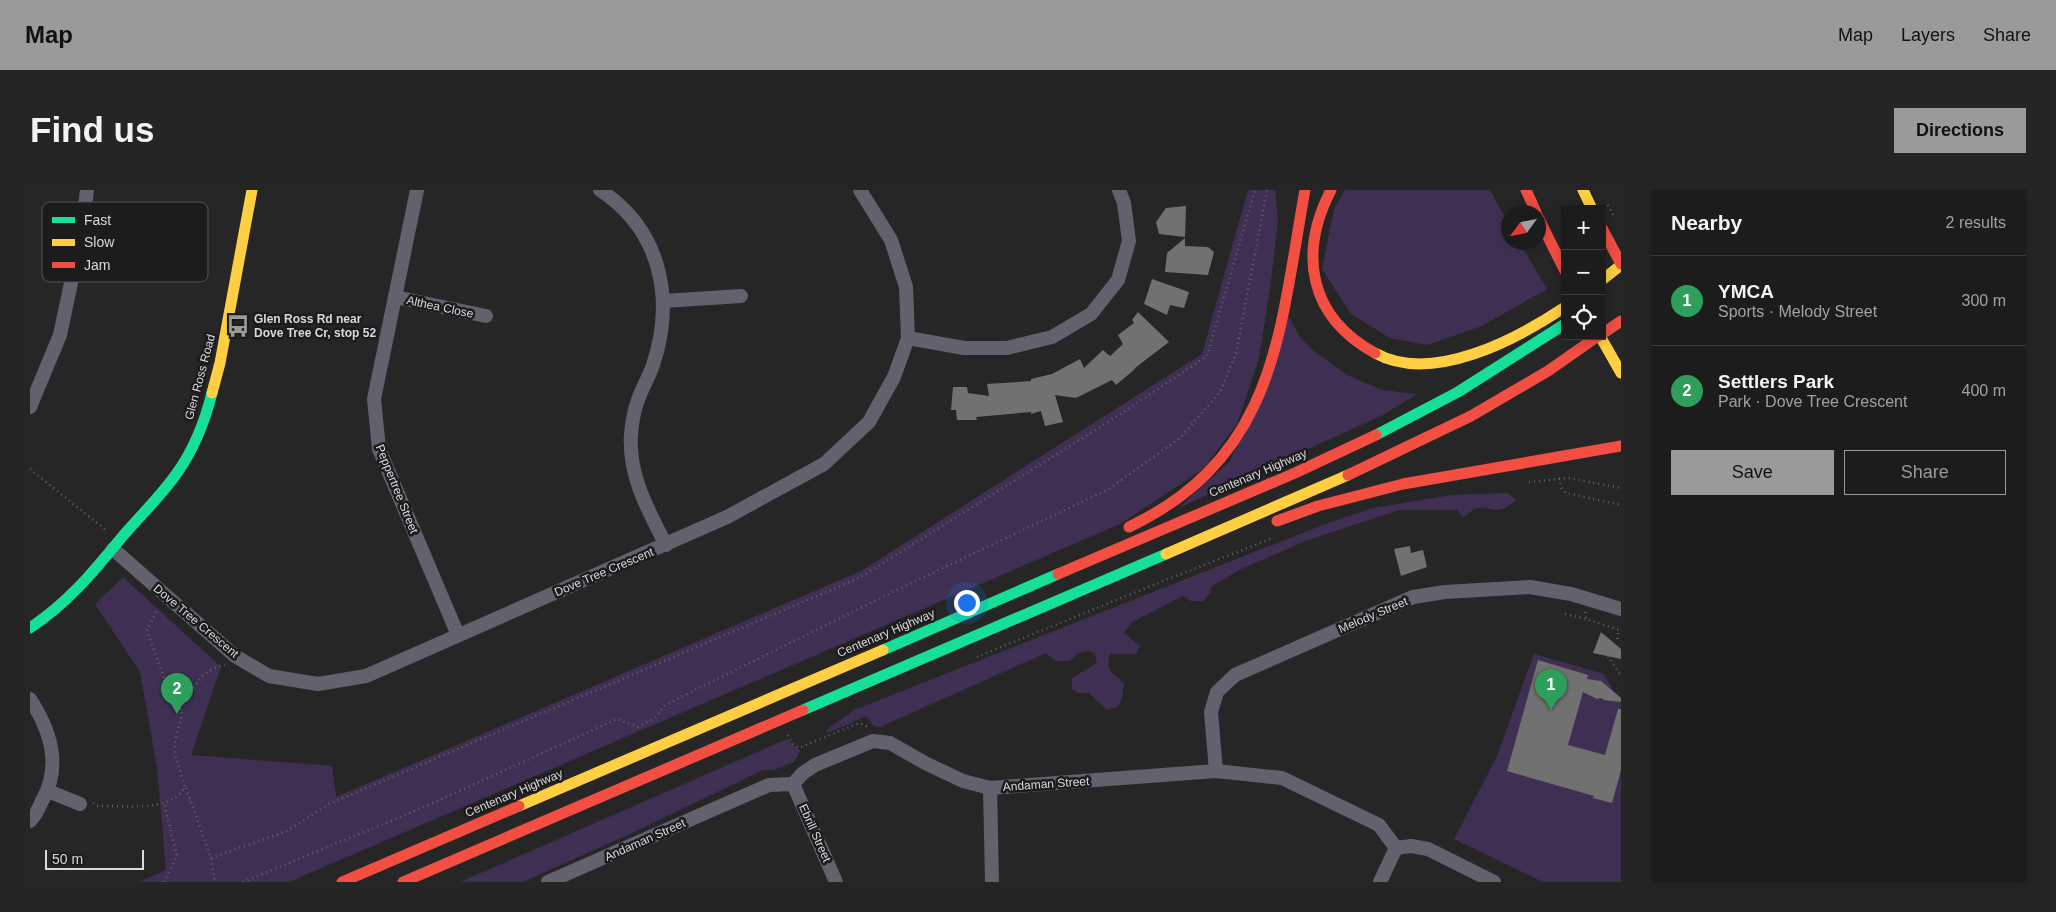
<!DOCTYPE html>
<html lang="en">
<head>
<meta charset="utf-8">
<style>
	body { margin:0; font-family:Helvetica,sans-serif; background:#252525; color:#f1f3f6 }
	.controls { position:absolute; right:15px; top:15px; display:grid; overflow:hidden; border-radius:0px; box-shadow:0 2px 12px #0003 }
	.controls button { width:45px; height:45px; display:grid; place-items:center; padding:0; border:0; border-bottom:1px solid #3a3a3b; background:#1c1c1c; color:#f1f3f6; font:25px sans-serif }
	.compass { position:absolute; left:1471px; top:15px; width:45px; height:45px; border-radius:50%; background:#1c1c1c; box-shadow:0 2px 12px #0003; rotate:237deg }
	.scale { position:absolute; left:15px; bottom:12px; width:99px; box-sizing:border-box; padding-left:5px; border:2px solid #d9d8da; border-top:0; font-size:14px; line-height:18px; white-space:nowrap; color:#d9d8da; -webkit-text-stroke:4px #1c1c1e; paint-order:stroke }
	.you { position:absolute; left:936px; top:412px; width:18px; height:18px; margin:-12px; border:4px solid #fff; border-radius:50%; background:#1a73e8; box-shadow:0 0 0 8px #1a73e833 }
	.badge { display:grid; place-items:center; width:32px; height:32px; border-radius:50%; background:#9a9a9b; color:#fff; font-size:16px; font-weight:700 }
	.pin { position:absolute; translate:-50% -41px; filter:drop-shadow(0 1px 2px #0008) }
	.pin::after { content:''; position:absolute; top:26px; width:18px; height:15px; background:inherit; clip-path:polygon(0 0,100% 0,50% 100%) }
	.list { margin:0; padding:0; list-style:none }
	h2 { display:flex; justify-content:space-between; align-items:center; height:65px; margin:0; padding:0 20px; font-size:21px }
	h2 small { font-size:16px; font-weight:400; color:#a0a1a3 }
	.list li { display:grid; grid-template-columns:32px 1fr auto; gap:15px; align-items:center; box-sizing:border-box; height:90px; padding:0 20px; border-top:1px solid #3a3a3b }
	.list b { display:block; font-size:19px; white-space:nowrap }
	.list p { margin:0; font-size:16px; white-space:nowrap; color:#a0a1a3 }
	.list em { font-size:16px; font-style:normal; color:#a0a1a3 }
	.actions { display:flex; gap:10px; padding:15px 20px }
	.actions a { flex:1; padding:11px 0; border:1px solid #9a9a9b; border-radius:0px; text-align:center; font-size:18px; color:#9a9a9b }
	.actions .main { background:#9a9a9b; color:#111 }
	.icon { flex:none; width:28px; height:28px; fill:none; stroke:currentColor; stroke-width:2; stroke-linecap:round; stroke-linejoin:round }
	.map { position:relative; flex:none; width:1591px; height:692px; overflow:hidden; border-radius:0px }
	header { display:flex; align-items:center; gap:30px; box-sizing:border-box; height:70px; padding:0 25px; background:#9a9a9b; color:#111 }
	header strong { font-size:24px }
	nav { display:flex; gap:28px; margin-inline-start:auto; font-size:18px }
	.intro { display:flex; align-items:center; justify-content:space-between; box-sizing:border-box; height:120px; padding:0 30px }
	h1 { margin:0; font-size:35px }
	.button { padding:12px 22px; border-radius:0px; background:#9a9a9b; color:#111; font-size:18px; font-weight:700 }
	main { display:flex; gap:30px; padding:0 30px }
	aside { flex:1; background:#1c1c1c; border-radius:0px; box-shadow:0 2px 12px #0003 }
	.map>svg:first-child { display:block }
	.green { fill:#3f3053 }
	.building { fill:#717171 }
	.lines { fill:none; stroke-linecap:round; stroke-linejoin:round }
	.path { stroke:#66626a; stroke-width:2.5; stroke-dasharray:1 4; stroke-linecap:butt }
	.street { stroke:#65606d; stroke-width:14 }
	.fast { stroke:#16e098; stroke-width:11 }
	.slow { stroke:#ffcf43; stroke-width:11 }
	.jam { stroke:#f24e42; stroke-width:11 }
	.labels { text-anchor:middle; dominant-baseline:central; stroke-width:5; stroke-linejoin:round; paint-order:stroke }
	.street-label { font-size:12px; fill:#d9d8da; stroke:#1c1c1e }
	.poi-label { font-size:12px; font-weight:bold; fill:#d9d8da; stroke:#1c1c1e; text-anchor:start }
	.key { fill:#1c1c1e; stroke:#555456; stroke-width:1 }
	.key-label { font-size:14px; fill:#d9d8da }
</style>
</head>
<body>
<header>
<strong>Map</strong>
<nav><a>Map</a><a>Layers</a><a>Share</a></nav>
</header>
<div class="intro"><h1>Find us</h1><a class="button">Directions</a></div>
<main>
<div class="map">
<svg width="1591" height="692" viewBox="0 0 1591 692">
	<rect width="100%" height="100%" fill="#262626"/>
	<!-- green -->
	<g class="green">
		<path d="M1218,0H1245L1248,30L1240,99L1229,168L1207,234L1173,279L1090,334L259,692H109L136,680L127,577L110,482L65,414L93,387L191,477L161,565L302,576L306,607L831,381L1172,164Z"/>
		<path d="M1315,0H1460L1478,33V52L1490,53L1517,99L1452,136L1397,155L1360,148L1321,124L1292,79L1304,19Z"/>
		<path d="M1259,127L1270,147L1281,159L1317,185L1352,200L1387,204L1353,225L1148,318L1200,271Z"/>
		<path d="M1478,303L1486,310C1465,330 1459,312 1443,320C1439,322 1438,326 1433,327L1427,320H1369L1278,350L1209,380L1181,397L1180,403L1173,411H1161L1153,406L1102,432L1094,443L1110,456L1106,464H1080C1075,483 1082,481 1094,493L1092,508L1088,517L1077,520L1059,503H1048L1042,499V488L1067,473L1065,464L1059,461L1048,463L1040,471H1026L1016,463L850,537L844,536L836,526L800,542L795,541L824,520L1298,333L1343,318L1422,305Z"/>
		<path d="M1504,464L1574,484L1591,514V692H1513L1424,649L1467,566Z"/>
		<path d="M757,549L770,561L764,572L744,580H733L604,642L493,692H430Z"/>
	</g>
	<!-- building -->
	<g class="building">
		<path d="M1156,16L1155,47L1129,44L1126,32L1136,18Z"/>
		<path d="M1155,48V56L1178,57L1184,62L1178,85L1135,82L1137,63Z"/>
		<path d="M1122,89L1159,102L1154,118L1140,115L1137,125L1114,114Z"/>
		<path d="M1108,122L1139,152L1105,178V179L1086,195L1082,190L1046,208L1025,205L1033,232L1015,236L1011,221L1001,224V222L946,227L947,230H927L926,220H921L923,197H937L938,203L959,206L957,194L1001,191V189L1022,184L1050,169L1054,178L1073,160L1080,166L1093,154L1088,145L1104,133L1102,130Z"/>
		<path d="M1380,356L1381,363L1393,360L1397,377L1371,386L1364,359Z"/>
		<path d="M1571,442L1591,459V469L1563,463Z"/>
		<path d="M1508,470L1558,485L1557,489L1571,491L1591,508V512L1574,510L1571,508L1567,509L1553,502L1538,555L1575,565L1588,519H1591V580L1582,613L1563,608L1564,606L1477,581Z"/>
	</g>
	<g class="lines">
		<!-- path -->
		<g class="path">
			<path d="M1578,15L1584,27"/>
			<path d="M0,279L77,341"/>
			<path d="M1529,288L1532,299L1536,303L1591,315"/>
			<path d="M1499,292L1538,288L1591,298"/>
			<path d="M1555,422L1556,429L1589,440L1587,449L1591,450"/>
			<path d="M1535,424L1556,429"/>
			<path d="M1578,466L1590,484"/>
			<path d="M947,467L1128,393L1243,348"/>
			<path d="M151,520C163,500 171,478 195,475"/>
			<path d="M758,545L762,553L769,558L829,533L836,536L838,540"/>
			<path d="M156,598L181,668L185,692"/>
			<path d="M63,613L68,616C93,615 141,623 155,597L145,564V551L152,525L151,520L137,496L117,441L126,422"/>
			<path d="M181,668L257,641L299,614L829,388L1086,227L1177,166L1225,0"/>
			<path d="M134,692L147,666L134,613"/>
			<path d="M213,692L392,618L587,529L608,537L625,528L635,515L869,399L1079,299L1150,248L1190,202L1206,163L1237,0"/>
		</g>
		<!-- street -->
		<g class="street">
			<path d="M387,0L344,209L349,259L428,445"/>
			<path d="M570,0C631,40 645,109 623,175C619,187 612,198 608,210C604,220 602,233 601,244C598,285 618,320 636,355"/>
			<path d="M365,107L456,126"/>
			<path d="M634,111L711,106"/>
			<path d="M878,148L934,158H977L1022,147L1061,124L1088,90L1099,51L1094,13L1089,0"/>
			<path d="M0,217L30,145L52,41L57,0"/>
			<path d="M83,359L205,466L239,486L288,494L336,486L697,327L794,274L839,232L864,187L878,148L876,97L861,50L830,0"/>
			<path d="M0,509C21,541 32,576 12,611C9,618 6,625 0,631"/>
			<path d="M1186,581L1181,522L1187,502L1205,485L1383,407L1415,402L1500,397L1541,404L1591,419"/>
			<path d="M763,594L806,692"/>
			<path d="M960,598L962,692"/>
			<path d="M18,601L50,614"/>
			<path d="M518,692L739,595L763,594L773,583L785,575L843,551L860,553L897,574L933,591L960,598L1186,581L1252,588L1349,635L1366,658L1381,656L1398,659L1464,692"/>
			<path d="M1350,692L1366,658"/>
		</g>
		<!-- fast -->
		<g class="fast">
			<path d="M1346,245L1428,202L1535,134"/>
			<path d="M0,438C39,412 62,383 92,347C110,326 131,306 147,283C164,259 175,231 182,203"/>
			<path d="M853,460L1028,384"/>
			<path d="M773,520L1136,364"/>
		</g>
		<!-- slow -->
		<g class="slow">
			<path d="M1553,0L1562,19"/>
			<path d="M1572,90L1591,75"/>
			<path d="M1570,146L1591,183"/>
			<path d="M1345,163C1402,195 1487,149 1535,117"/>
			<path d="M182,203L190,173L222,0"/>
			<path d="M1136,364L1318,285"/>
			<path d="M489,616L853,460"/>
		</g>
		<!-- jam -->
		<g class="jam">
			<path d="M1301,0C1268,64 1279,127 1345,163"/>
			<path d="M1496,0L1506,22"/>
			<path d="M1508,27L1535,81"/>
			<path d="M1572,38L1591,74"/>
			<path d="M1572,144L1591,131"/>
			<path d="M1318,285L1441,226L1518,181L1568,146"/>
			<path d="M1247,331L1288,316L1373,294L1591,256"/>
			<path d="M1099,337C1247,266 1249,143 1275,0"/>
			<path d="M1028,384L1265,283L1346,245"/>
			<path d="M312,692L489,616"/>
			<path d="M373,692L773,520"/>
		</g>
	</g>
	<!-- icons -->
	<defs>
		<symbol id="bus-bare" viewBox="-9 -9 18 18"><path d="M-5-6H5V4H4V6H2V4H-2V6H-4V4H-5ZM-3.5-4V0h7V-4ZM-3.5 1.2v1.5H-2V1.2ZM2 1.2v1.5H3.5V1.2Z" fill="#9a9a9b" stroke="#1c1c1e" stroke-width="2.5" paint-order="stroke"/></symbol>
	</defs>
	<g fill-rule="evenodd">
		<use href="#bus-bare" x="192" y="120" width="32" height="32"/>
	</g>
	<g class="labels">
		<!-- street labels -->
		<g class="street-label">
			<text transform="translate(410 117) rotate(12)">Althea Close</text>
			<text transform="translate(170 187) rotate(-75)">Glen Ross Road</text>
			<text transform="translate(1228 283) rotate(-23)">Centenary Highway</text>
			<text transform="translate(367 299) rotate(68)">Peppertree Street</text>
			<text transform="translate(574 382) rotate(-23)">Dove Tree Crescent</text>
			<text transform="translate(1343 425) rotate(-23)">Melody Street</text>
			<text transform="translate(166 431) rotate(40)">Dove Tree Crescent</text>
			<text transform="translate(856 443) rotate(-23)">Centenary Highway</text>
			<text transform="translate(1016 594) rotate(-4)">Andaman Street</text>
			<text transform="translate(484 603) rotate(-23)">Centenary Highway</text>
			<text transform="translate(785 643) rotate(66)">Ebrill Street</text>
			<text transform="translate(615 650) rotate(-24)">Andaman Street</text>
		</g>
		<!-- poi labels -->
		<g class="poi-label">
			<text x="224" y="129">Glen Ross Rd near<tspan x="224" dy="14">Dove Tree Cr, stop 52</tspan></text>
		</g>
	</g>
	<!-- legend -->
	<rect x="12" y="12" width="166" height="80" rx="8" class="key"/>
	<rect x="22" y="27" width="23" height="6" fill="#16e098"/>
	<rect x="22" y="49" width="23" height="7" fill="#ffcf43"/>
	<rect x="22" y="72" width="23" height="6" fill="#f24e42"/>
	<g class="key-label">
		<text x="54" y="35">Fast</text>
		<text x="54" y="57">Slow</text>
		<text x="54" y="80">Jam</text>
	</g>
</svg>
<div class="controls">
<button>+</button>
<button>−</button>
<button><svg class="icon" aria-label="locate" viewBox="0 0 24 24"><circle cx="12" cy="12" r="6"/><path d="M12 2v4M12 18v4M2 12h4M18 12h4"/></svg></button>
</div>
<svg class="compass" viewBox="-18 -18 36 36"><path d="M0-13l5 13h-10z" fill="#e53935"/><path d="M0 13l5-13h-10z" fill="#a0a1a3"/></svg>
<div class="scale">50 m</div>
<div class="you"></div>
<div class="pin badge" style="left:1521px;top:520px;background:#2e9e5b">1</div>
<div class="pin badge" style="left:147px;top:524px;background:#2e9e5b">2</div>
</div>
<aside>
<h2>Nearby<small>2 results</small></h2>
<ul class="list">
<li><span class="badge" style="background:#2e9e5b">1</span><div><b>YMCA</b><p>Sports · Melody Street</p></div><em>300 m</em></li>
<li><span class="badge" style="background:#2e9e5b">2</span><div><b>Settlers Park</b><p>Park · Dove Tree Crescent</p></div><em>400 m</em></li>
</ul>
<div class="actions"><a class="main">Save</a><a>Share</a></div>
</aside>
</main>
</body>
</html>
